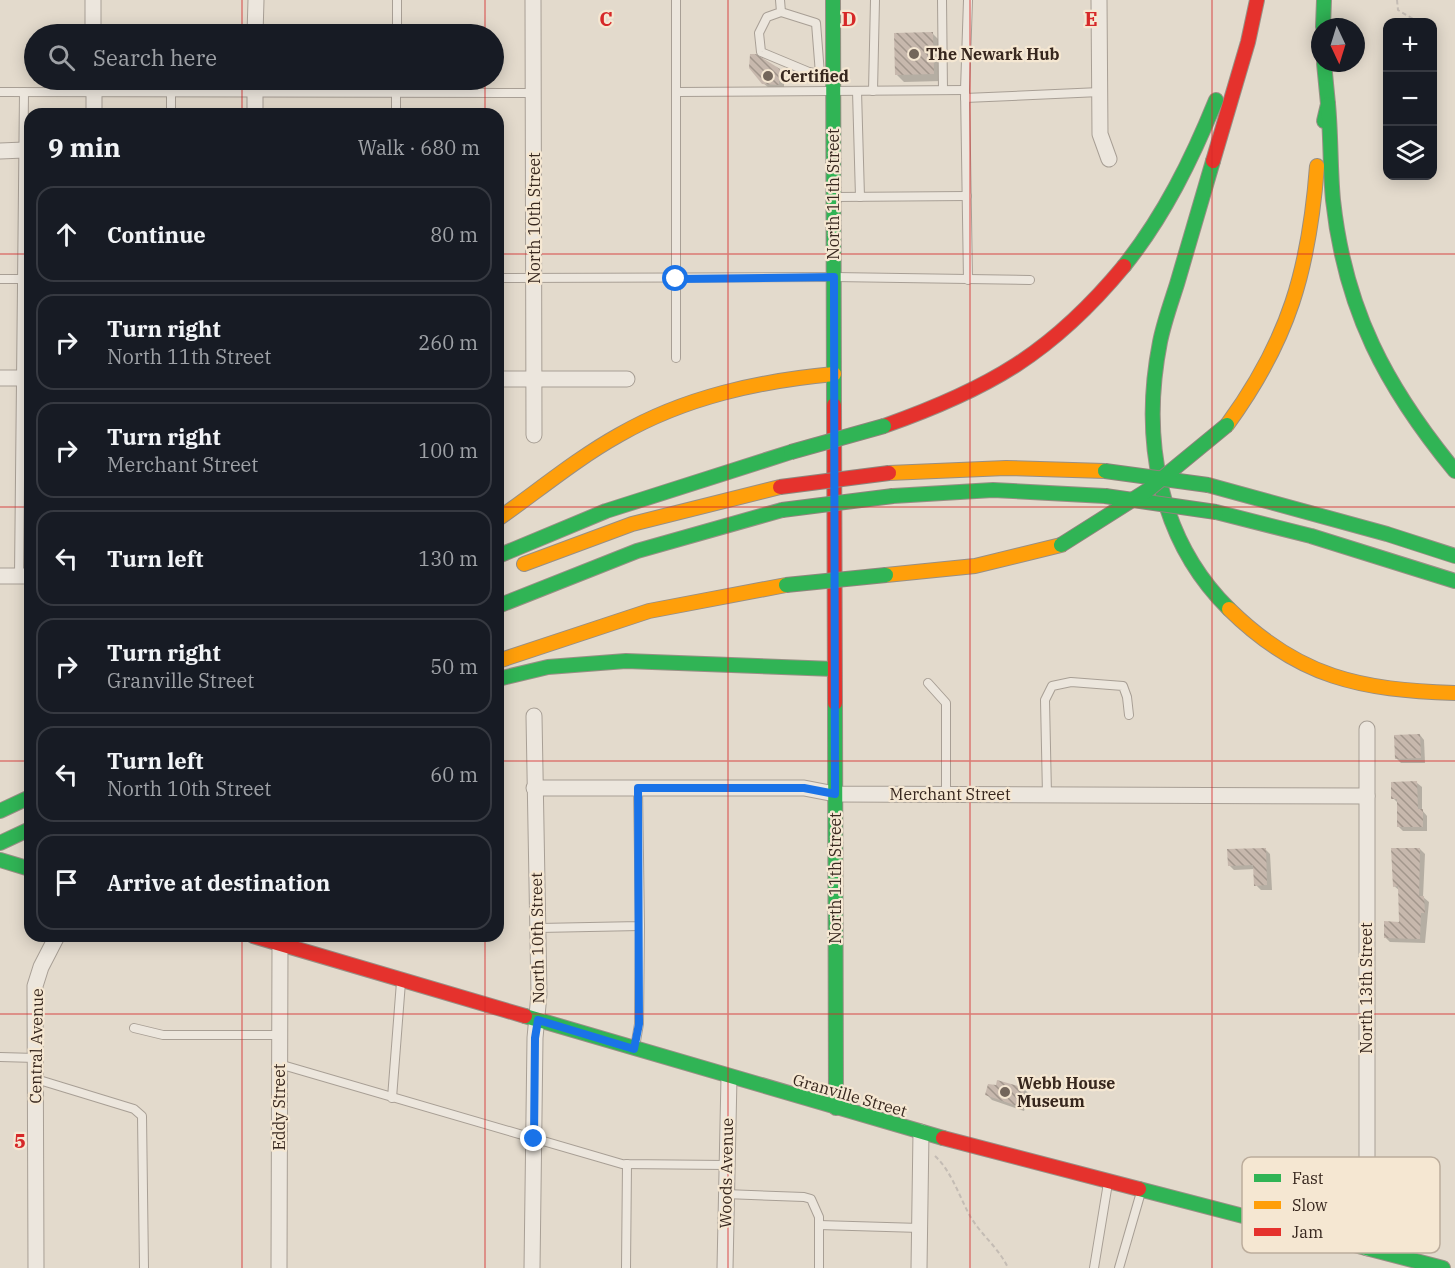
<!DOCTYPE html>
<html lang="en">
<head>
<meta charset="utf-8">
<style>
	body { margin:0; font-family:"IBM Plex Serif",serif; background:#242831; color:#f1f3f6 }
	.controls { position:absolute; right:18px; top:18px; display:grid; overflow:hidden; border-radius:12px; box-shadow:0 3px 15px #0003 }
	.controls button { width:54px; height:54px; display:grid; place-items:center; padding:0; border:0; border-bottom:2px solid #363941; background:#171b24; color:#f1f3f6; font:30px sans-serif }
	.compass { position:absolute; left:1311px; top:18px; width:54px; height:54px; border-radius:50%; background:#171b24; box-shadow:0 3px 15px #0003; rotate:176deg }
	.stop { position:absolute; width:18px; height:18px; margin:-14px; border:4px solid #1a73e8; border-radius:50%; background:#fff }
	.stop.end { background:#1a73e8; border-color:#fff; box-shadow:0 2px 6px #0008 }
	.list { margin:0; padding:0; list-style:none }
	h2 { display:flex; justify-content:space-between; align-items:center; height:78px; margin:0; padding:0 24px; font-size:26px }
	h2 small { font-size:20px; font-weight:400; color:#9ea1a6 }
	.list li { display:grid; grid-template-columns:39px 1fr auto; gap:18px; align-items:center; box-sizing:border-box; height:96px; margin:0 12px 12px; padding:0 12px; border:2px solid #363941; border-radius:18px }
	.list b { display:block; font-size:22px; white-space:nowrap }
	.list p { margin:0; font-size:20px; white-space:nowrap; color:#9ea1a6 }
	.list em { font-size:20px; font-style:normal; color:#9ea1a6 }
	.icon { flex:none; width:33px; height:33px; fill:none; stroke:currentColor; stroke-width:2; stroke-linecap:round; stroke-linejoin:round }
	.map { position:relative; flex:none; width:1455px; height:1268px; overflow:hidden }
	.search { position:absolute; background:#171b24; box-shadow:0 3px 15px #0003; left:24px; top:24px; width:480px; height:66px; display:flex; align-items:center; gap:15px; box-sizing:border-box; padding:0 21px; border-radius:33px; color:#9ea1a6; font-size:22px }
	.panel { position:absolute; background:#171b24; box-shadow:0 3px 15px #0003; left:24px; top:108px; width:480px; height:834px; border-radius:18px }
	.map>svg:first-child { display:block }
	.shadow { fill:#0003 }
	.building { fill:url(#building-back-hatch) }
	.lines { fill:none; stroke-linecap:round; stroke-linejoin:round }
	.lane-casing { stroke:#a89f95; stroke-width:10 }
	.street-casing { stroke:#a89f95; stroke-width:17 }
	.fast-casing { stroke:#988f85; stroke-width:16 }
	.slow-casing { stroke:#988f85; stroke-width:16 }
	.jam-casing { stroke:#988f85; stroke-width:16 }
	.path { stroke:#c4bcb4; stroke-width:2; stroke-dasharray:4.5 3; stroke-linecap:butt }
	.lane { stroke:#ece6dd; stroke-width:8 }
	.street { stroke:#ece6dd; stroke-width:15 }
	.fast { stroke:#30b455; stroke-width:14 }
	.slow { stroke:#ff9f0a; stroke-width:14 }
	.jam { stroke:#e5322d; stroke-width:14 }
	.fast-bridge-casing { stroke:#8e857c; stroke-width:16; stroke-linecap:butt }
	.jam-bridge-casing { stroke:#8e857c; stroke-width:16; stroke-linecap:butt }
	.fast-bridge { stroke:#30b455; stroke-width:14 }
	.jam-bridge { stroke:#e5322d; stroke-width:14 }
	.route { stroke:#1a73e8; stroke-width:8 }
	.grid { fill:none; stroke:#d62828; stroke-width:1.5; stroke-opacity:0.55 }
	.poi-dot { fill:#73665b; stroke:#f5e7d2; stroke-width:2 }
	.labels { text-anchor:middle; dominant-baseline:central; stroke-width:4.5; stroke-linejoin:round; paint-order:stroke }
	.poi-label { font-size:16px; font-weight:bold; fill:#37271e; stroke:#f5e7d2; text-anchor:start }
	.street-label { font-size:16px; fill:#37271e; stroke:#f5e7d2 }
	.key { fill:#f5e7d2; stroke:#bcad9c; stroke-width:1.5 }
	.key-label { font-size:16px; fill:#37271e }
	.grid-label { font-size:20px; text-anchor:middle; font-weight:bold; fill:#d62828; stroke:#f5e7d2; stroke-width:4.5; stroke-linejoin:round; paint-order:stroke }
</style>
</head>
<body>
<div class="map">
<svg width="1455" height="1268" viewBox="0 0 1455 1268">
	<defs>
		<pattern id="building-back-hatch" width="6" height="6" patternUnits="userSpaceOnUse" patternTransform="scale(1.5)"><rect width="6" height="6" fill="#c7b8ad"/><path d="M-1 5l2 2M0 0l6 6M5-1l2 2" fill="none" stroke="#a2968c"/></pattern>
	</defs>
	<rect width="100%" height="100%" fill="#e3dacc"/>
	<!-- shadow -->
	<g class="shadow">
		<path d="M933,34L940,41L941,81L904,82L897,75Z"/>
		<path d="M779,70L784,75V89L769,88L763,83Z"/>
		<path d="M1420,735L1424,740L1425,763H1401L1397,759Z"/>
		<path d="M1417,783L1422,787V810L1427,816V831H1403L1398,826V803L1393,798Z"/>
		<path d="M1265,849L1270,854L1272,890H1261L1256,885L1255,869L1234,870L1229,865Z"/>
		<path d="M1420,849L1425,854L1423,897L1429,902L1425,943L1390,942L1385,937L1400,923V891L1394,886Z"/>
		<path d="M1024,1089L1029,1094L1024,1111L992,1100L987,1095Z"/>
	</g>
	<!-- building -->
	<g class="building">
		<path d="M933,32L934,74L895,75L894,33Z"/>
		<path d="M750,54H756L780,69L779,85L762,84L749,68Z"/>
		<path d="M1420,734L1421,758L1395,759L1394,735Z"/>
		<path d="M1417,781L1418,809H1423V827H1397V799H1391V782Z"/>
		<path d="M1266,848L1267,885L1254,886L1253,865L1228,866L1227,849Z"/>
		<path d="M1391,848H1420L1419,896H1424L1425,913H1421L1420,939L1384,938V921L1399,922L1398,886L1393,887Z"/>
		<path d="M997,1080L1025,1088L1020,1107L985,1095L988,1084L996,1085Z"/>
	</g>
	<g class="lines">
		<defs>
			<g id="lane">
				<path d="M780,0L781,12L767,17L759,33L761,52L809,72L832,77"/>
				<path d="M942,0L943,90"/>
				<path d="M781,12L816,23L820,74"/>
				<path d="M397,34V0"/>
				<path d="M857,91L860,197"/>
				<path d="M873,91L875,0"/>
				<path d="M0,92L534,93"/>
				<path d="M677,92L965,90"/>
				<path d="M965,98L1100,92"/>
				<path d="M171,114V90"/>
				<path d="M396,114V80"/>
				<path d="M836,197L967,196"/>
				<path d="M498,278L834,277L1030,280"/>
				<path d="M0,279H30"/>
				<path d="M968,280L965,90L968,0"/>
				<path d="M676,358V0"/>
				<path d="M19,576L24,92"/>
				<path d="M928,683L946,703V794"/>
				<path d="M1047,795L1045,700L1052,686L1071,682L1123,686L1127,697L1129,715"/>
				<path d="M539,928L640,926L638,788"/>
				<path d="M134,1028L163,1035H278"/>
				<path d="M635,1047L639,1024L640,926"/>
				<path d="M0,1057L36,1058"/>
				<path d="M279,1064L622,1164L726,1165"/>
				<path d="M36,1079L134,1109L142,1116L144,1268"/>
				<path d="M392,1098L401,982"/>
				<path d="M725,1194L804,1197L811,1199L819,1217V1268"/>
				<path d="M819,1225L920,1228"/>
				<path d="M626,1268L627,1164"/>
				<path d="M1094,1268L1108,1183"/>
				<path d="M1119,1268L1141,1192"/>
			</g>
			<g id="street">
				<path d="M93,0V34"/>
				<path d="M533,0L534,435"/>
				<path d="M1099,0L1100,134L1109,159"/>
				<path d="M255,34L256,0"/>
				<path d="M94,114V80"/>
				<path d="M255,114V80"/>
				<path d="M0,151L24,150"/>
				<path d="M0,378H30"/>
				<path d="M498,379H627"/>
				<path d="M0,576H30"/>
				<path d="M1367,729V1248"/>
				<path d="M534,788H804L835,794L1367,796"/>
				<path d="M36,1268L35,986L41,967L57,936"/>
				<path d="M279,1268L280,945"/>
				<path d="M532,1268L535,1038L539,994L534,716"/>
				<path d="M725,1268L729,1077"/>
				<path d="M919,1268L921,1132"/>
			</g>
			<g id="fast">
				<path d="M833,0L834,405"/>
				<path d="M1323,27L1324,0"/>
				<path d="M1324,63L1328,104L1324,121"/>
				<path d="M1328,104C1331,136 1330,168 1333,200C1345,310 1386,387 1455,471"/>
				<path d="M1213,161C1201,202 1189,243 1177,284C1171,303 1164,322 1160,342C1141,438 1158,539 1229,609"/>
				<path d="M1124,266C1164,216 1192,159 1216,100"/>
				<path d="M1208,485L1387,534L1455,556"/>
				<path d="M893,496L993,490L1105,496"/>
				<path d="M1216,512L1311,536L1455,581"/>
				<path d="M498,556L606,511L791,452"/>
				<path d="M498,606L637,551L782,510"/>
				<path d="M498,679L548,667L626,661L834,669"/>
				<path d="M835,703L836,1108"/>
				<path d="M0,811L30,797"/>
				<path d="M0,843L30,829"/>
				<path d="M0,860L30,869"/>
				<path d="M525,1016L943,1138"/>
				<path d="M1139,1189L1443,1268"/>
			</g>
			<g id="slow">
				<path d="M1227,425C1289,340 1309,270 1317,166"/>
				<path d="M889,473L1006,468L1105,471"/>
				<path d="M498,519C538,491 576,459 619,435C685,397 759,381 834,374"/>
				<path d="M524,564L632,524L780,487"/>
				<path d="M886,575L975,566L1061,545"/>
				<path d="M1229,609C1299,678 1361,690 1455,693"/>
				<path d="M498,661L649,611L786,585"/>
			</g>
			<g id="jam">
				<path d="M1213,161L1248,42L1257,0"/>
				<path d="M834,405L835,703"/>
				<path d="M884,426C989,389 1052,353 1124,266"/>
				<path d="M253,936L525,1016"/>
				<path d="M943,1138L1139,1189"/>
			</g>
		</defs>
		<!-- lane casing -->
		<use href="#lane" class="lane-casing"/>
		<!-- street casing -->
		<use href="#street" class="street-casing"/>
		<!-- fast casing -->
		<use href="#fast" class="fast-casing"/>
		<!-- slow casing -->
		<use href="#slow" class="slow-casing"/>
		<!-- jam casing -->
		<use href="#jam" class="jam-casing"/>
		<!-- path -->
		<g class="path">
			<path d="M1397,0L1398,10L1418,22"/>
			<path d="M935,1156C952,1172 959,1196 970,1216C981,1235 999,1248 1008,1268"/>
		</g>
		<!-- lane -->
		<use href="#lane" class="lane"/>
		<!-- street -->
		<use href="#street" class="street"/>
		<!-- fast -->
		<use href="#fast" class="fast"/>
		<!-- slow -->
		<use href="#slow" class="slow"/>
		<!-- jam -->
		<use href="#jam" class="jam"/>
		<defs>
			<g id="fast-bridge">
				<path d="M791,452L884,426"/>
				<path d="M1105,471L1208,485"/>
				<path d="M1105,496L1216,512"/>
				<path d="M782,510L893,496"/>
				<path d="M1061,545L1148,490L1227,425"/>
				<path d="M786,585L886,575"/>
			</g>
			<path id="jam-bridge" d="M780,487L889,473"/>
		</defs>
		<!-- fast-bridge casing -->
		<use href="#fast-bridge" class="fast-bridge-casing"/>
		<!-- jam-bridge casing -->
		<use href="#jam-bridge" class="jam-bridge-casing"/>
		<!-- fast-bridge -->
		<use href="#fast-bridge" class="fast-bridge"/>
		<!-- jam-bridge -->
		<use href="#jam-bridge" class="jam-bridge"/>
	</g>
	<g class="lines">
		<!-- route -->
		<path class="route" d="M534,1139L535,1038L538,1020L634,1049L639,1024L638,788H804L835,794L834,277L676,279"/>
	</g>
	<!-- grid -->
	<path class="grid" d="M242,0V34M485,0V34M728,0V1268M970,0V1268M1212,0V1268M242,80V114M485,80V114M0,254H30M498,254H1455M0,507H30M498,507H1455M0,761H30M498,761H1455M242,936V1268M485,936V1268M0,1014H1455"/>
	<!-- markers -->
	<g class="poi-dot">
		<circle cx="914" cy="54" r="6"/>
		<circle cx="768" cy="76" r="6"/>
		<circle cx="1005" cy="1092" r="6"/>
	</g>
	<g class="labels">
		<!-- poi labels -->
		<g class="poi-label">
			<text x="926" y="54">The Newark Hub</text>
			<text x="780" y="76">Certified</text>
			<text x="1017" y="1083">Webb House<tspan x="1017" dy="18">Museum</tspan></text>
		</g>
		<!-- street labels -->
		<g class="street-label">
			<text transform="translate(833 194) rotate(-90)">North 11th Street</text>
			<text transform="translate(534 218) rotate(-90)">North 10th Street</text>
			<text x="950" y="794">Merchant Street</text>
			<text transform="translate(835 878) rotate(-90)">North 11th Street</text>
			<text transform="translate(537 938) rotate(-91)">North 10th Street</text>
			<text transform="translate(1366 988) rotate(-90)">North 13th Street</text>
			<text transform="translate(36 1046) rotate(-89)">Central Avenue</text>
			<text transform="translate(850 1095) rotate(16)">Granville Street</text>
			<text transform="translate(279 1107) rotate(-90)">Eddy Street</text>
			<text transform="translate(726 1173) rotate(-89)">Woods Avenue</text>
		</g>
	</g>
	<!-- legend -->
	<rect x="1242" y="1157" width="198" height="96" rx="9" class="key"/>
	<rect x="1254" y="1174" width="27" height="8" fill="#30b455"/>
	<rect x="1254" y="1201" width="27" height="8" fill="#ff9f0a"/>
	<rect x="1254" y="1228" width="27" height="8" fill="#e5322d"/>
	<g class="key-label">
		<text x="1292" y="1184">Fast</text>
		<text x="1292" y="1211">Slow</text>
		<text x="1292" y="1238">Jam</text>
	</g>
	<g class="grid-label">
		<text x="606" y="26">C</text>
		<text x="849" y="26">D</text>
		<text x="1091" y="26">E</text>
		<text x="20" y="1148">5</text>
	</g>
</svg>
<div class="controls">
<button>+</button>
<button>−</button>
<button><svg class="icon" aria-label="layers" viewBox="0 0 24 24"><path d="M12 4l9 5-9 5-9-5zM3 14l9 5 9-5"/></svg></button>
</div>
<svg class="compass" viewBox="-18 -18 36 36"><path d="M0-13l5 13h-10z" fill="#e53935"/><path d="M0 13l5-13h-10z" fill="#9ea1a6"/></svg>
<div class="stop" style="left:676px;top:279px"></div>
<div class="stop end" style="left:534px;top:1139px"></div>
<div class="search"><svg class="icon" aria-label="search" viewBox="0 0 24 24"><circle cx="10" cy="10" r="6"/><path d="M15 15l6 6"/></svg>Search here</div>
<section class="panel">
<h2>9 min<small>Walk · 680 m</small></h2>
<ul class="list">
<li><svg class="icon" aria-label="ahead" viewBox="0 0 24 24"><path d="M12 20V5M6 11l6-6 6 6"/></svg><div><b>Continue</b></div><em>80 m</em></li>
<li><svg class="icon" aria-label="right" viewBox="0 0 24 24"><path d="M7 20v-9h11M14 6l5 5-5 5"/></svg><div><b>Turn right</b><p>North 11th Street</p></div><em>260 m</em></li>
<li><svg class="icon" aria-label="right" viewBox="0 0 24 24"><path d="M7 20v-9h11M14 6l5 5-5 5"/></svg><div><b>Turn right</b><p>Merchant Street</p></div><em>100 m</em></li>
<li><svg class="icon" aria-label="left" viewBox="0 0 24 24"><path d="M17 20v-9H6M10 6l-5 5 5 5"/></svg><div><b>Turn left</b></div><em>130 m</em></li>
<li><svg class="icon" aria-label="right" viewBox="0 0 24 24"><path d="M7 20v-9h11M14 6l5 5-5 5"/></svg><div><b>Turn right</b><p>Granville Street</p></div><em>50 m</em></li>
<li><svg class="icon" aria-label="left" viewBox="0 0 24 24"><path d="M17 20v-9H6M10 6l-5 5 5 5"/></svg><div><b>Turn left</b><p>North 10th Street</p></div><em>60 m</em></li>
<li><svg class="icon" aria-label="arrive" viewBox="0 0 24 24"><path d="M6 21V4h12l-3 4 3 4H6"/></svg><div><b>Arrive at destination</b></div></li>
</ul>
</section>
</div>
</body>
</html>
